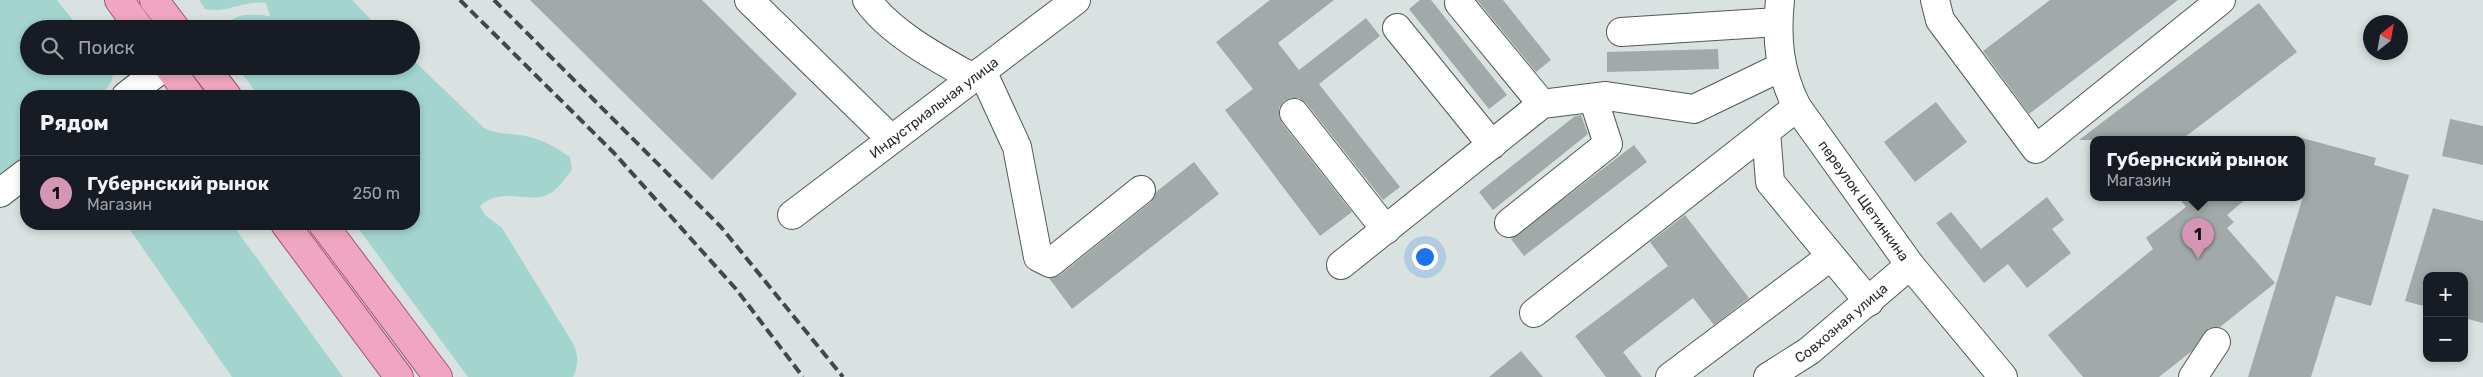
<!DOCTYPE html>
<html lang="ru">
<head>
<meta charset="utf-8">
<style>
	body { margin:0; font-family:Rubik,sans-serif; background:#20242c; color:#f1f3f6 }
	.controls { position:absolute; right:15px; bottom:15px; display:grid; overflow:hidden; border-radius:10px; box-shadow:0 2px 8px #0003 }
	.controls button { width:45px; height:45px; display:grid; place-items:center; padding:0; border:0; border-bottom:1px solid #363941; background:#171b24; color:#f1f3f6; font:25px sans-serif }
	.compass { position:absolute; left:2363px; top:15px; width:45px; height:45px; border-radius:50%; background:#171b24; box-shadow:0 2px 8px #0003; rotate:31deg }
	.you { position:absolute; left:1424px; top:256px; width:18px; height:18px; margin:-12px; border:4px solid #fff; border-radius:50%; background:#1a73e8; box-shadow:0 0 0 8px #1a73e833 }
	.badge { display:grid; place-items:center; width:32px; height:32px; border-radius:50%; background:#d496b4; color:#111; font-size:16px; font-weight:700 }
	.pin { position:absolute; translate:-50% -41px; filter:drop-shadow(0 1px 2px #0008) }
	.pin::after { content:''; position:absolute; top:26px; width:18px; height:15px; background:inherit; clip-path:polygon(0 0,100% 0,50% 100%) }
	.popup { position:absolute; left:2090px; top:136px; width:215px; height:65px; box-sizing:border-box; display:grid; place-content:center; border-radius:10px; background:#171b24; filter:drop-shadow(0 1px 4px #0005); font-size:16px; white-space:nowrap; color:#9ea1a6 }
	.popup b { font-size:19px; color:#f1f3f6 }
	.popup::after { content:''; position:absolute; left:50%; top:100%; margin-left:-10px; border:10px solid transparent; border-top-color:#171b24 }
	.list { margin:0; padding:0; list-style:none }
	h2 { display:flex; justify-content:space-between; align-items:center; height:65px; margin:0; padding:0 20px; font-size:21px }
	h2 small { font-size:16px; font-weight:400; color:#9ea1a6 }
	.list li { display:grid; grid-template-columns:32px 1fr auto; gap:15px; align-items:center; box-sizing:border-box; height:75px; padding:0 20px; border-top:1px solid #363941 }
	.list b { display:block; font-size:19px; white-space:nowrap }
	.list p { margin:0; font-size:16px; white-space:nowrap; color:#9ea1a6 }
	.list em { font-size:16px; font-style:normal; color:#9ea1a6 }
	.icon { flex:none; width:28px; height:28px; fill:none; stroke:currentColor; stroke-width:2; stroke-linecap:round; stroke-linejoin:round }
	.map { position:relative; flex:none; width:2483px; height:377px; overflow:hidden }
	.search { position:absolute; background:#171b24; box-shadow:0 2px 8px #0003; left:20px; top:20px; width:400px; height:55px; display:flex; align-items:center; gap:12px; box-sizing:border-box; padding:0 18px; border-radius:28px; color:#9ea1a6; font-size:19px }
	.panel { position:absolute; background:#171b24; box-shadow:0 2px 8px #0003; left:20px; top:90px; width:400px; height:140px; border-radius:20px }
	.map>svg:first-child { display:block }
	.green { fill:#a3d5ce }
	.building { fill:#a2aaa9 }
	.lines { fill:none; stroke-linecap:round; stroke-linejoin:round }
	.minor-casing { stroke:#525958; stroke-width:30 }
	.major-casing { stroke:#a45571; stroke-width:30 }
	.minor { stroke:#fff; stroke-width:28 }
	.major { stroke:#f0a6c1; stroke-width:28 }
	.rail { stroke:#434747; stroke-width:4; stroke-dasharray:10 5; stroke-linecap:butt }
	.labels { text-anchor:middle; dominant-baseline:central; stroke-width:4; stroke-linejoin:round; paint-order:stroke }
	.street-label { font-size:14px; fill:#282b2b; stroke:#d9e2e0 }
</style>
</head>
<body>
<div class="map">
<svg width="2483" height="377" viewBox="0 0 2483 377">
	<rect width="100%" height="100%" fill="#d9e2e0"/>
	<!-- green -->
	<g class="green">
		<path d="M0,0H57L80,29H29V66H112C115,82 109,86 99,96H26V155L18,166L0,178Z"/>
		<path d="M199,0H352L380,29H226C232,10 255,15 270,16L266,3C242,0 226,14 205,9Z"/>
		<path d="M411,58L484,128C497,134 505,133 519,135C538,137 554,146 570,157L572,170C566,177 559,188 551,193C528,206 504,185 480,206L485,215L502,228L574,345C578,357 579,365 573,377H468L355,224H414V96H259L236,66H411Z"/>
		<path d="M126,224H232L343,377H232Z"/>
	</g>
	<!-- building -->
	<g class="building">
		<path d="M530,0H702L797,94L712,180Z"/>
		<path d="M1270,0H1334L1278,43L1299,70L1366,18L1380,36L1319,84L1400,187L1383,200L1306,103L1299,98H1291L1284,101L1279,108V116L1282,123L1352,212L1320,236L1225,110L1253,89L1216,42Z"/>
		<path d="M1420,0H1431L1507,95L1489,109L1409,9Z"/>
		<path d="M1477,0H1503L1551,60L1536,72Z"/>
		<path d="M2050,0H2178L2029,114L1983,51Z"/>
		<path d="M2259,3L2297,52L2181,140H2079Z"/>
		<path d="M1718,49L1719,69L1607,72V52Z"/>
		<path d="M1936,102L1967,142L1915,182L1884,142Z"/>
		<path d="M1581,115L1588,134L1493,210L1479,192L1575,116Z"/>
		<path d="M2450,119L2483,126V165L2442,156Z"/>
		<path d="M2302,138L2376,158L2374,165L2409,175L2371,306L2336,296L2311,377H2248L2302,200Z"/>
		<path d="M1634,145L1647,162L1524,256L1511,239Z"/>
		<path d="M1194,162L1219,194L1072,309L1049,278L1060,275L1151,202L1156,192Z"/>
		<path d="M2047,197L2064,220L2052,229L2071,253L2027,288L2008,264L1984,283L1936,223L1951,212L1981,249Z"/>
		<path d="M2179,198H2247L2227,215L2234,222L2227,228L2275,283L2220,327L2209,328L2192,351L2159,377H2083L2048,335L2153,249L2146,238L2186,207Z"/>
		<path d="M2433,208L2483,221V323L2464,318V276H2427V307L2405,301Z"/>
		<path d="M1685,215L1749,298L1714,325L1693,298L1623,352L1642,377H1606L1575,336L1668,266L1650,242Z"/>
		<path d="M1521,351L1543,377H1489Z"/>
	</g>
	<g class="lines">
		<defs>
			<g id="minor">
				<path d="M749,0L891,139"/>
				<path d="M867,0C890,33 939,59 973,78"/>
				<path id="s1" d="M1780,0C1776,38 1779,72 1797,107L1910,265L2003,377"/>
				<path d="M1935,0L1940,20L2036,149L2221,0"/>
				<path d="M1459,3L1542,104"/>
				<path d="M1397,28L1492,145"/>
				<path d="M1621,32L1778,22"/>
				<path d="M982,71L1017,147L1038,257L1050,263L1141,190"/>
				<path d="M126,96L165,66"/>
				<path d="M1294,113L1386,230"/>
				<path d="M1766,131L1770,182L1869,302"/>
				<path d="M0,193L26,173"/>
				<path id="s2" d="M792,215L1076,0"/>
				<path d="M1509,223L1608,144L1593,98"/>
				<path d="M1341,265L1542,104L1606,96L1694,109L1781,67"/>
				<path d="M1534,313L1797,107"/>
				<path d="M1670,377L1830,257"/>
				<path id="s3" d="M1768,377L1809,351L1910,265"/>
				<path d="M2193,377L2216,342"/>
			</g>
			<g id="major">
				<path d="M119,0L140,29"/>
				<path d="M154,0L176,29"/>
				<path d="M168,66L190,96"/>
				<path d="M204,66L227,96"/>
				<path d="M285,224L399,377"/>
				<path d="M323,224L438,377"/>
			</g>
		</defs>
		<!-- minor casing -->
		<use href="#minor" class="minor-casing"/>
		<!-- major casing -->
		<use href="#major" class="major-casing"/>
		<!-- minor -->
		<use href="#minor" class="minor"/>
		<!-- major -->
		<use href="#major" class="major"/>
		<!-- rail -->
		<g class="rail">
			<path d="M460,0L614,153L736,289L803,377"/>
			<path d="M494,0L721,227L843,377"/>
		</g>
	</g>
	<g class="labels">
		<!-- street labels -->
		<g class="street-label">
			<text stroke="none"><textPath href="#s2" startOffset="178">Индустриальная улица</textPath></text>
			<text stroke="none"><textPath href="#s1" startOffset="225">переулок Щетинкина</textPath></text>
			<text stroke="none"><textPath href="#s3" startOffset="91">Совхозная улица</textPath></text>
		</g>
	</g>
</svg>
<div class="controls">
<button>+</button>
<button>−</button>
</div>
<svg class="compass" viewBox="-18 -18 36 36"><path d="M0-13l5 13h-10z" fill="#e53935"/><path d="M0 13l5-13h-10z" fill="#9ea1a6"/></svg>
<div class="you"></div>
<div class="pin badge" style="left:2198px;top:259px">1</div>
<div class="popup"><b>Губернский рынок</b>Магазин</div>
<div class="search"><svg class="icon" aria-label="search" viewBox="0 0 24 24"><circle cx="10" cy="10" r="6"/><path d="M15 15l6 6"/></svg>Поиск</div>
<section class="panel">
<h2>Рядом<small></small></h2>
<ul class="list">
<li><span class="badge">1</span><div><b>Губернский рынок</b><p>Магазин</p></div><em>250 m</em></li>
</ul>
</section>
</div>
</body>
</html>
